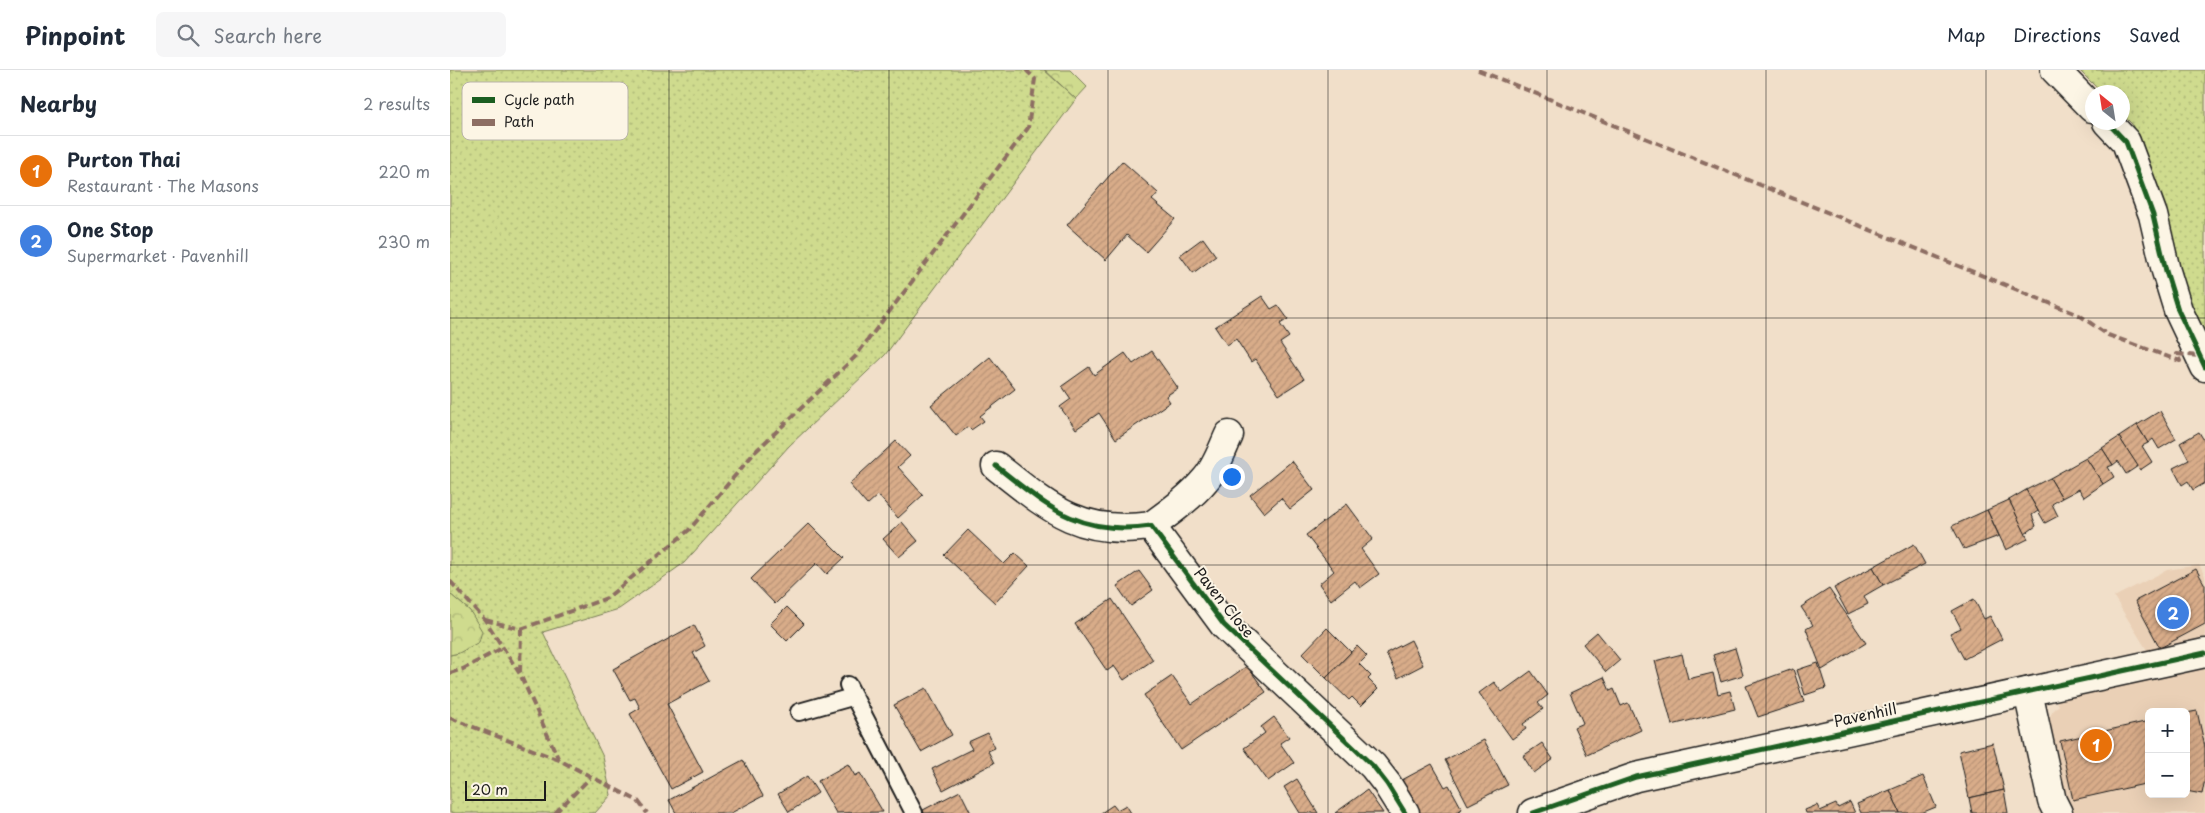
<!DOCTYPE html>
<html lang="en">
<head>
<meta charset="utf-8">
<style>
	body { margin:0; font-family:"Playpen Sans",sans-serif; background:#f6f6f7; color:#1f2937 }
	.controls { position:absolute; right:15px; bottom:15px; display:grid; overflow:hidden; border-radius:8px; box-shadow:0 5px 20px #0002 }
	.controls button { width:45px; height:45px; display:grid; place-items:center; padding:0; border:0; border-bottom:1px solid #e0e1e3; background:#fff; color:#1f2937; font:25px sans-serif }
	.compass { position:absolute; left:1635px; top:15px; width:45px; height:45px; border-radius:50%; background:#fff; box-shadow:0 5px 20px #0002; rotate:330deg }
	.scale { position:absolute; left:15px; bottom:12px; width:81px; box-sizing:border-box; padding-left:5px; border:2px solid #1c1c1c; border-top:0; font-size:14px; line-height:18px; white-space:nowrap; color:#1c1c1c; -webkit-text-stroke:4px #fcf5e5; paint-order:stroke }
	.you { position:absolute; left:781px; top:406px; width:18px; height:18px; margin:-12px; border:4px solid #fff; border-radius:50%; background:#1a73e8; box-shadow:0 0 0 8px #1a73e833 }
	.badge { display:grid; place-items:center; width:32px; height:32px; border-radius:50%; background:#0f766e; color:#fff; font-size:16px; font-weight:700 }
	.pin { position:absolute; translate:-50% -50%; border:2px solid #fff; box-shadow:0 1px 5px #0006 }
	.list { margin:0; padding:0; list-style:none }
	h2 { display:flex; justify-content:space-between; align-items:center; height:65px; margin:0; padding:0 20px; font-size:21px }
	h2 small { font-size:16px; font-weight:400; color:#747a83 }
	.list li { display:grid; grid-template-columns:32px 1fr auto; gap:15px; align-items:center; box-sizing:border-box; height:70px; padding:0 20px; border-top:1px solid #e0e1e3 }
	.list b { display:block; font-size:19px; white-space:nowrap }
	.list p { margin:0; font-size:16px; white-space:nowrap; color:#747a83 }
	.list em { font-size:16px; font-style:normal; color:#747a83 }
	.icon { flex:none; width:28px; height:28px; fill:none; stroke:currentColor; stroke-width:2; stroke-linecap:round; stroke-linejoin:round }
	.map { position:relative; flex:none; width:1755px; height:743px; overflow:hidden }
	header { display:flex; align-items:center; gap:30px; box-sizing:border-box; height:70px; padding:0 25px; background:#fff; border-bottom:1px solid #e0e1e3 }
	header strong { font-size:24px }
	nav { display:flex; gap:28px; margin-inline-start:auto; font-size:18px }
	.search { width:350px; height:45px; background:#f6f6f7; display:flex; align-items:center; gap:12px; box-sizing:border-box; padding:0 18px; border-radius:8px; color:#747a83; font-size:19px }
	main { display:flex }
	aside { flex:1; background:#fff }
	.map>svg:first-child { display:block }
	.built { fill:#ead0b6; fill-rule:evenodd }
	.grass { fill:url(#grass-dots); stroke:#767c55 }
	.forest { fill:url(#forest-crowns); stroke:#767c55 }
	.building { fill:url(#building-hatch); stroke:#1c1c1c }
	.lines { fill:none; stroke-linecap:round; stroke-linejoin:round }
	.lane-casing { stroke:#1c1c1c; stroke-width:20 }
	.street-casing { stroke:#1c1c1c; stroke-width:31 }
	.secondary-casing { stroke:#1c1c1c; stroke-width:31 }
	.lane { stroke:#fcf5e5; stroke-width:16 }
	.street { stroke:#fcf5e5; stroke-width:28 }
	.secondary { stroke:#fcf5e5; stroke-width:28 }
	.quiet { stroke:#8d6e63; stroke-width:4; stroke-dasharray:8 4; stroke-linecap:butt }
	.cycleway-casing { stroke:#fcf5e5; stroke-width:8 }
	.cycleway { stroke:#1b5e20; stroke-width:5 }
	.grid { fill:none; stroke:#1c1c1c; stroke-width:1; stroke-opacity:0.55 }
	.labels { text-anchor:middle; dominant-baseline:central; stroke-width:4; stroke-linejoin:round; paint-order:stroke }
	.street-label { font-size:15px; fill:#1c1c1c; stroke:#fcf5e5 }
	.key { fill:#fcf5e5; stroke:#b9b4a9; stroke-width:1 }
	.key-label { font-size:14px; fill:#1c1c1c }
</style>
</head>
<body>
<header>
<strong>Pinpoint</strong>
<div class="search"><svg class="icon" aria-label="search" viewBox="0 0 24 24"><circle cx="10" cy="10" r="6"/><path d="M15 15l6 6"/></svg>Search here</div>
<nav><a>Map</a><a>Directions</a><a>Saved</a></nav>
</header>
<main>
<aside>
<h2>Nearby<small>2 results</small></h2>
<ul class="list">
<li><span class="badge" style="background:#e8710a">1</span><div><b>Purton Thai</b><p>Restaurant · The Masons</p></div><em>220 m</em></li>
<li><span class="badge" style="background:#3f7fe0">2</span><div><b>One Stop</b><p>Supermarket · Pavenhill</p></div><em>230 m</em></li>
</ul>
</aside>
<div class="map">
<svg width="1755" height="743" viewBox="0 0 1755 743">
	<defs>
		<pattern id="grass-dots" width="8" height="8" patternUnits="userSpaceOnUse" patternTransform="scale(1.25)"><rect width="8" height="8" fill="#cfdb8e"/><path d="M2 2h.1M6 6h.1" fill="none" stroke="#b1bb7a" stroke-width="1.8" stroke-linecap="round"/></pattern>
		<pattern id="forest-crowns" width="20" height="18" patternUnits="userSpaceOnUse" patternTransform="scale(1.25)"><rect width="20" height="18" fill="#cfdb8e"/><path d="M2 6a3 3 0 1 1 6 0M12 15a3 3 0 1 1 6 0" fill="none" stroke="#b1bb7a"/></pattern>
		<pattern id="building-hatch" width="6" height="6" patternUnits="userSpaceOnUse" patternTransform="scale(1.25)"><rect width="6" height="6" fill="#d8ac89"/><path d="M-1 1l2-2M0 6l6-6M5 7l2-2" fill="none" stroke="#b99376"/></pattern>
	</defs>
	<rect width="100%" height="100%" fill="#f1dfc9"/>
	<filter id="ink" filterUnits="userSpaceOnUse"><feTurbulence type="fractalNoise" baseFrequency=".02" numOctaves="2"/><feDisplacementMap in="SourceGraphic" scale="10" xChannelSelector="R" yChannelSelector="G"/><feConvolveMatrix kernelMatrix="1 2 1 2 8 2 1 2 1" color-interpolation-filters="sRGB"/></filter>
	<g filter="url(#ink)">
		<!-- built -->
		<g class="built">
			<path d="M1749,495L1755,506V570L1697,580L1664,527L1717,500Z"/>
			<path d="M1755,595V743H1624L1617,737L1597,651L1603,641L1609,635L1604,627ZM1699,642H1736V724H1699Z"/>
		</g>
		<!-- grass -->
		<g class="grass">
			<path d="M0,0H594L626,29L435,285L339,376L234,493L169,539L93,562L153,687L161,725L145,743H0V585L9,583L20,541L0,524Z"/>
			<path d="M1629,0H1755V279L1744,260L1704,116L1682,54L1673,45L1672,22H1651Z"/>
		</g>
		<!-- forest -->
		<g class="forest">
			<path d="M595,0H620L637,17L626,29Z"/>
			<path d="M0,524L20,541L32,561L29,572L9,583L0,585Z"/>
		</g>
		<!-- building -->
		<g class="building">
			<path d="M672,91L708,123L702,130L725,149L696,182L677,165L656,190L617,155Z"/>
			<path d="M753,168L766,186L743,203L730,185Z"/>
			<path d="M812,226L821,239L828,235L838,249L830,254L839,267L830,273L854,309L829,325L805,289L801,292L786,269L777,275L765,257Z"/>
			<path d="M702,281L728,318L716,326L720,332L666,369L649,343L626,359L610,337L621,329L612,316L639,297L644,305L675,283L683,294Z"/>
			<path d="M540,287L565,319L530,346L534,351L521,360L518,357L506,366L481,335Z"/>
			<path d="M1710,341L1726,369L1709,379L1703,369L1698,373L1687,355Z"/>
			<path d="M1687,355L1698,373L1692,376L1702,392L1690,400L1669,367Z"/>
			<path d="M1749,362L1755,372V413L1743,420L1738,411L1732,415L1723,398L1739,390L1730,373Z"/>
			<path d="M1669,367L1688,396L1676,404L1668,391L1663,395L1652,378Z"/>
			<path d="M446,371L460,386L448,397L473,425L448,448L428,425L417,435L399,414Z"/>
			<path d="M1652,378L1663,395L1658,397L1664,407L1653,414L1636,388Z"/>
			<path d="M1636,388L1653,414L1634,427L1629,419L1612,428L1600,408Z"/>
			<path d="M842,391L864,420L840,439L831,428L814,443L800,425Z"/>
			<path d="M1600,408L1612,428L1602,434L1608,446L1595,453L1576,420Z"/>
			<path d="M1576,420L1588,441L1582,445L1586,456L1575,464L1559,430Z"/>
			<path d="M1559,430L1578,469L1556,480L1537,440Z"/>
			<path d="M897,434L923,469L911,479L929,504L910,518L905,511L881,530L869,514L884,501L856,465Z"/>
			<path d="M1537,440L1549,466L1514,479L1502,456Z"/>
			<path d="M452,452L468,471L449,487L433,469Z"/>
			<path d="M359,453L394,488L377,504L367,493L325,534L301,509Z"/>
			<path d="M518,460L554,494L565,483L579,496L545,533L494,485Z"/>
			<path d="M1464,474L1475,494L1433,515L1423,497Z"/>
			<path d="M1423,497L1433,515L1414,526L1418,534L1398,544L1384,518Z"/>
			<path d="M1746,499L1755,515V554L1710,578L1685,531Z"/>
			<path d="M689,501L703,520L681,536L667,516Z"/>
			<path d="M1379,519L1416,573L1372,600L1356,559L1363,555L1351,537Z"/>
			<path d="M662,529L703,590L674,610L664,596L657,601L625,554Z"/>
			<path d="M1524,529L1534,549L1540,546L1552,569L1514,589L1500,563L1511,558L1502,541Z"/>
			<path d="M337,537L354,554L337,571L320,554Z"/>
			<path d="M244,555L255,576L243,583L259,611L217,634L253,702L221,719L180,644L190,638L185,628L180,630L163,599Z"/>
			<path d="M877,558L901,582L876,608L852,584Z"/>
			<path d="M1147,562L1170,590L1156,602L1133,574Z"/>
			<path d="M961,570L973,595L948,608L936,583Z"/>
			<path d="M907,576L917,586L909,594L921,606L918,609L928,619L911,636L902,627L899,630L876,608Z"/>
			<path d="M1285,578L1293,605L1271,612L1263,585Z"/>
			<path d="M1232,584L1238,609L1263,603L1268,624L1280,621L1285,639L1222,655L1205,591Z"/>
			<path d="M1368,593L1376,618L1355,625L1347,600Z"/>
			<path d="M797,596L816,622L731,680L694,625L722,606L742,634Z"/>
			<path d="M1343,599L1354,632L1308,647L1296,616Z"/>
			<path d="M1081,601L1098,625L1088,633L1093,639L1073,654L1076,659L1062,669L1029,623L1044,612L1052,622Z"/>
			<path d="M1154,607L1160,621L1164,619L1171,636L1178,633L1191,660L1137,685L1124,657L1133,653L1120,623Z"/>
			<path d="M476,618L502,665L471,682L444,635Z"/>
			<path d="M1747,641L1755,677V709L1752,724L1736,721V643Z"/>
			<path d="M824,647L839,667L830,673L844,693L818,711L794,678L815,663L811,657Z"/>
			<path d="M1699,651V713L1623,730L1610,671Z"/>
			<path d="M538,663L545,678L538,681L544,693L493,720L482,699L522,679L518,672Z"/>
			<path d="M1034,670L1058,715L1018,735L995,690Z"/>
			<path d="M1092,673L1103,689L1084,703L1073,686Z"/>
			<path d="M1543,673L1554,720L1519,728L1509,681Z"/>
			<path d="M293,690L313,726L281,743H226L219,730Z"/>
			<path d="M398,694L405,706L410,703L433,742L386,743L368,711Z"/>
			<path d="M982,694L995,717L999,715L1012,739L1005,743H967L960,732L963,730L952,710Z"/>
			<path d="M357,706L368,723L339,742L328,724Z"/>
			<path d="M1473,706L1486,737L1471,743H1450L1440,720Z"/>
			<path d="M847,709L868,743H850L834,717Z"/>
			<path d="M917,720L933,743H885Z"/>
			<path d="M1440,720L1450,743H1411L1407,734Z"/>
			<path d="M1554,720L1558,743H1522L1519,728Z"/>
			<path d="M510,721L521,743H474L473,740Z"/>
			<path d="M1400,732L1405,743H1356L1355,740L1367,735L1370,741L1386,734L1388,738Z"/>
			<path d="M663,735L667,740L676,735L681,743H651Z"/>
		</g>
		<g class="lines">
			<defs>
				<g id="lane">
					<path d="M398,615L464,743"/>
					<path d="M349,642L402,627"/>
				</g>
				<g id="street">
					<path d="M1605,0L1642,38"/>
					<path d="M1657,52L1676,72L1703,145L1716,201L1728,240L1755,297"/>
					<path d="M546,396C599,438 629,466 701,456L774,555L923,696L937,714L955,743"/>
					<path d="M701,456C720,442 740,428 755,410C766,398 772,380 779,365"/>
					<path d="M1578,622L1602,731L1608,743"/>
				</g>
				<path id="secondary" d="M1083,743L1186,707L1755,583"/>
			</defs>
			<!-- lane casing -->
			<use href="#lane" class="lane-casing"/>
			<!-- street casing -->
			<use href="#street" class="street-casing"/>
			<!-- secondary casing -->
			<use href="#secondary" class="secondary-casing"/>
			<!-- lane -->
			<use href="#lane" class="lane"/>
			<!-- street -->
			<use href="#street" class="street"/>
			<!-- secondary -->
			<use href="#secondary" class="secondary"/>
			<!-- quiet -->
			<g class="quiet">
				<path d="M1028,0L1629,245L1658,265L1730,291L1727,284L1749,286"/>
				<path d="M0,511L35,550L70,604L109,690L188,731L197,743"/>
				<path d="M35,550L71,559L70,604"/>
				<path d="M71,559L157,528L239,460L305,382L405,287L578,58L585,9L576,0"/>
				<path d="M0,603L13,599L52,578"/>
				<path d="M0,648L109,690"/>
				<path d="M105,743L140,708"/>
			</g>
			<defs>
				<g id="cycleway">
					<path d="M1657,52L1676,72L1703,145L1716,201L1728,240L1755,297"/>
					<path d="M546,396C599,438 629,466 701,456L774,555L923,696L937,714L955,743"/>
					<path d="M1083,743L1186,707L1755,583"/>
				</g>
			</defs>
			<!-- cycleway casing -->
			<use href="#cycleway" class="cycleway-casing"/>
			<!-- cycleway -->
			<use href="#cycleway" class="cycleway"/>
		</g>
	</g>
	<!-- grid -->
	<path class="grid" d="M219,0V743M439,0V743M658,0V743M878,0V743M1097,0V743M1316,0V743M1536,0V743M0,248H1755M0,495H1755"/>
	<g class="labels">
		<!-- street labels -->
		<g class="street-label">
			<text transform="translate(775 532) rotate(51)">Paven Close</text>
			<text transform="translate(1415 644) rotate(-12)">Pavenhill</text>
		</g>
	</g>
	<!-- legend -->
	<rect x="12" y="12" width="166" height="58" rx="8" class="key"/>
	<rect x="22" y="27" width="23" height="6" fill="#1b5e20"/>
	<rect x="22" y="49" width="23" height="7" fill="#8d6e63"/>
	<g class="key-label">
		<text x="54" y="35">Cycle path</text>
		<text x="54" y="57">Path</text>
	</g>
</svg>
<div class="controls">
<button>+</button>
<button>−</button>
</div>
<svg class="compass" viewBox="-18 -18 36 36"><path d="M0-13l5 13h-10z" fill="#e53935"/><path d="M0 13l5-13h-10z" fill="#747a83"/></svg>
<div class="scale">20 m</div>
<div class="you"></div>
<div class="pin badge" style="left:1646px;top:675px;background:#e8710a">1</div>
<div class="pin badge" style="left:1723px;top:543px;background:#3f7fe0">2</div>
</div>
</main>
</body>
</html>
